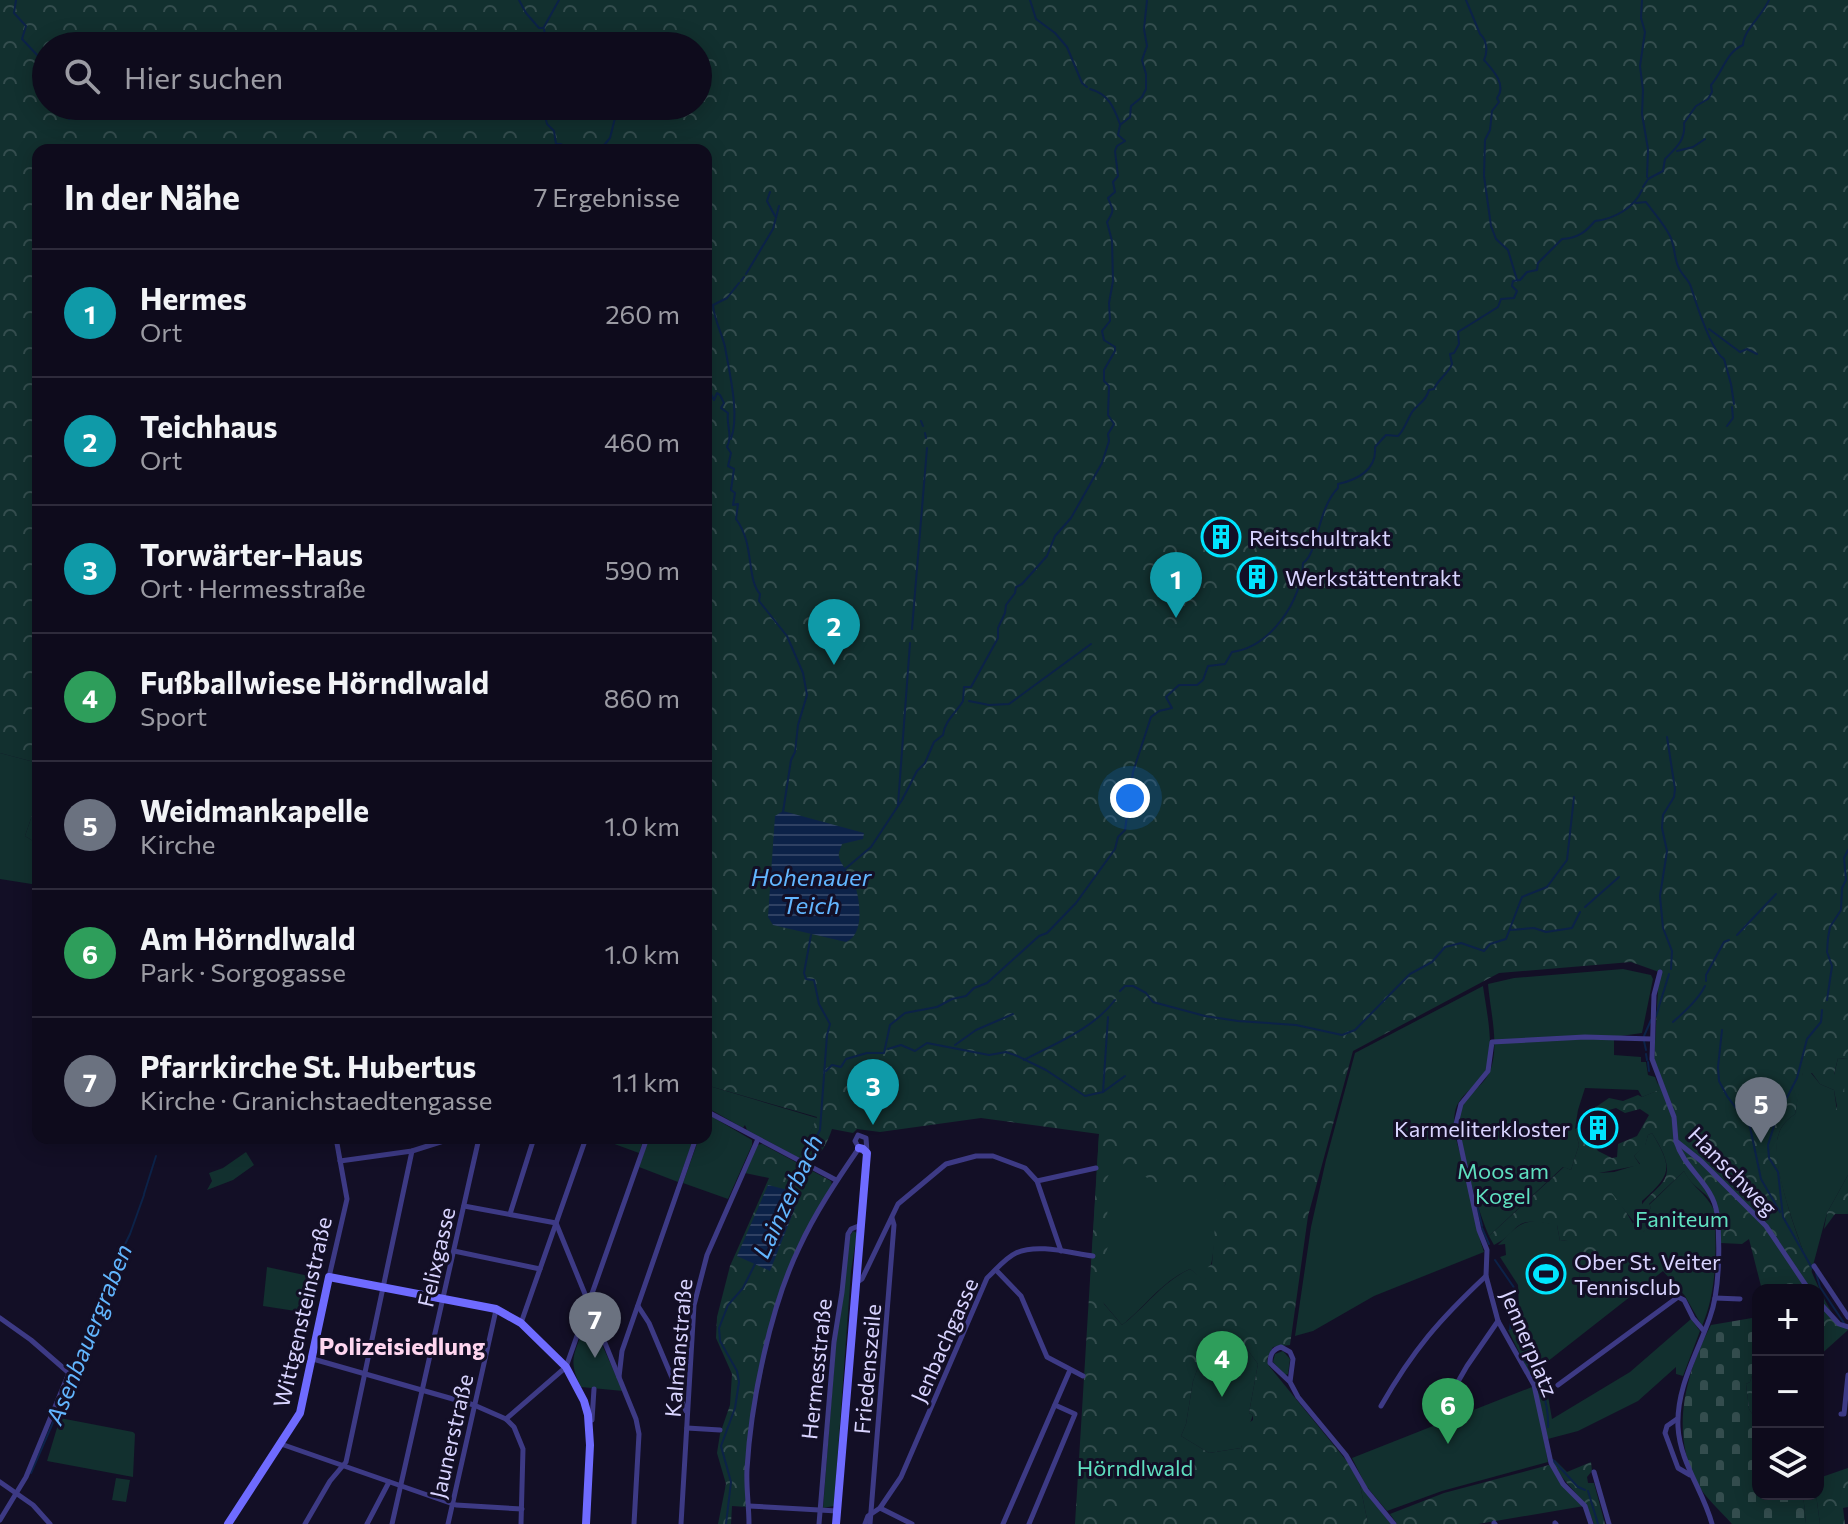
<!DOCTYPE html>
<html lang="de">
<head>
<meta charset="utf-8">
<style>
	body { margin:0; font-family:Commissioner,sans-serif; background:#1c1929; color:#f1f3f6 }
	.controls { position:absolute; right:24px; bottom:24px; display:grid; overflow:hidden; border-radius:16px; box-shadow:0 4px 20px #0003 }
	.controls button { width:72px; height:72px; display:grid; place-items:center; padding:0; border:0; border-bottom:2px solid #2e2b3b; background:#0e0b1c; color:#f1f3f6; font:40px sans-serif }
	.you { position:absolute; left:1130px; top:798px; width:28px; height:28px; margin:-20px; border:6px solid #fff; border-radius:50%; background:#1a73e8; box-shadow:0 0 0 12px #1a73e833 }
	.badge { display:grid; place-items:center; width:52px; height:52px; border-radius:50%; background:#00e5ff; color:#fff; font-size:26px; font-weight:700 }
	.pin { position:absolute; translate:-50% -66px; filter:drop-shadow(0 2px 4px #0008) }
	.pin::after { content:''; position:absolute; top:42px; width:28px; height:24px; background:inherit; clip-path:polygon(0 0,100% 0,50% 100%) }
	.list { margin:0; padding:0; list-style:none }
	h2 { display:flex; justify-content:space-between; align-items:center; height:104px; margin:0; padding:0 32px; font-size:34px }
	h2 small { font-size:26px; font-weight:400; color:#9b9ba3 }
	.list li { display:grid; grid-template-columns:52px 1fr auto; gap:24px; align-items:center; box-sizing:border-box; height:128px; padding:0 32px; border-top:2px solid #2e2b3b }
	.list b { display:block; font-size:30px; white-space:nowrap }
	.list p { margin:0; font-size:26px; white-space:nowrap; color:#9b9ba3 }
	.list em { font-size:26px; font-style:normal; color:#9b9ba3 }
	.icon { flex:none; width:44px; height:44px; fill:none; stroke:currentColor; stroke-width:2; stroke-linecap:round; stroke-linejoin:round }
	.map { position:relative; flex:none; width:1848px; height:1524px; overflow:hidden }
	.search { position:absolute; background:#0e0b1c; box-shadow:0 4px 20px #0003; left:32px; top:32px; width:680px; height:88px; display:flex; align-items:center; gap:20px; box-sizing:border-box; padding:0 28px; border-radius:44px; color:#9b9ba3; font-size:30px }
	.panel { position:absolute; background:#0e0b1c; box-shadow:0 4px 20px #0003; left:32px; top:144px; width:680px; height:1000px; border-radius:16px }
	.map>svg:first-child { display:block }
	.green { fill:#12302f }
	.forest { fill:url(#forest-crowns); fill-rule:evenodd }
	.cemetery { fill:url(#cemetery-stones) }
	.water { fill:url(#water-rules) }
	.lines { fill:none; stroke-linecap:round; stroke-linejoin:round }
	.stream { stroke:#0c2248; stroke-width:2 }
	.street { stroke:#3d3a85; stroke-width:5 }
	.secondary { stroke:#6f6bff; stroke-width:8 }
	.labels { text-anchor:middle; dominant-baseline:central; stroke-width:6; stroke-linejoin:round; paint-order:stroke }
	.poi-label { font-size:22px; fill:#d9d4ff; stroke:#130f26; text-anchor:start }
	.park-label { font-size:22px; fill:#5fe0c0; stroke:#130f26 }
	.street-label { font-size:22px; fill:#d9d4ff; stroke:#130f26 }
	.water-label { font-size:24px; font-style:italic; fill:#62b6ff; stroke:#130f26 }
	.neighbourhood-label { font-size:24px; font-weight:bold; fill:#ffd6f0; stroke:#130f26 }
</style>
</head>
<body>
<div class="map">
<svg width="1848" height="1524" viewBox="0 0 1848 1524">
	<defs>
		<pattern id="forest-crowns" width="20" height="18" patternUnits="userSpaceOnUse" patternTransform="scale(2)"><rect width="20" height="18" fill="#12302f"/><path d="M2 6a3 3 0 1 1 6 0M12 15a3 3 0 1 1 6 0" fill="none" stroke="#344d4e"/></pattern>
		<pattern id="cemetery-stones" width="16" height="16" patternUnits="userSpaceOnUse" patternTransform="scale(2)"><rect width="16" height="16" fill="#12302f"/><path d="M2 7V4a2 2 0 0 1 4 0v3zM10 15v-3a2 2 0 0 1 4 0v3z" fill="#344d4e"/></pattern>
		<pattern id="water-rules" width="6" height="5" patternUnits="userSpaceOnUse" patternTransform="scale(2)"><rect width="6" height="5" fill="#0c2248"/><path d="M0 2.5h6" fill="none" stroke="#2f4163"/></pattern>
	</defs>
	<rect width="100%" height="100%" fill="#130f26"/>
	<!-- green -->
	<g class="green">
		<path d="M0,753L38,763V798L25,836L38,844V885L0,879Z"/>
		<path d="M1623,969L1651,975L1653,979L1642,1033L1614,1037V1055L1641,1057V1062H1646L1648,1075L1655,1077L1660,1090L1642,1097L1638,1090L1585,1088L1578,1110L1575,1129L1579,1145L1571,1170L1563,1167L1489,1236C1479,1214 1453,1131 1461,1110C1466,1094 1484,1086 1490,1071C1500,1046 1490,1010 1488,984L1514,978Z"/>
		<path d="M1483,986C1486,1008 1496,1052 1485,1072C1477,1087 1458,1095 1455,1112C1451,1133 1461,1153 1466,1173C1471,1199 1475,1226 1484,1252L1374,1296L1313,1331L1295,1336L1311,1227L1326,1160L1355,1053Z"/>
		<path d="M1838,1058L1848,1059V1175L1827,1213L1811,1273C1801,1242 1767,1162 1779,1133C1782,1124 1788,1119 1795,1114L1801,1078L1803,1073H1811L1820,1084L1834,1090L1839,1125L1834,1075Z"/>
		<path d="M706,1085L817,1118L799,1158L747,1130L745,1125L743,1128L706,1107Z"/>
		<path d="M709,1115L752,1140V1145L728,1199L683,1183L699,1138H706V1119Z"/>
		<path d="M1652,1133C1673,1168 1672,1174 1642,1201L1643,1232L1651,1226L1646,1217L1651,1207L1649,1205L1684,1171C1692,1187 1707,1194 1714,1210C1717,1247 1717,1292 1702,1326L1685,1296L1663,1271L1538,1369L1547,1390L1552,1419L1630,1372L1691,1319L1700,1331L1683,1376L1676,1374V1367L1638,1401L1578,1431L1544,1440L1548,1462L1442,1491L1387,1511L1366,1486L1352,1458L1532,1387L1537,1402L1536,1386L1508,1330L1525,1325L1519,1310L1518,1285L1500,1257L1506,1255L1505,1244L1498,1245C1521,1222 1524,1217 1557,1225L1560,1241L1567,1240L1577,1254L1580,1281L1634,1222L1608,1190L1598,1173L1614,1172L1640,1164L1634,1156L1645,1145L1648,1135Z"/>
		<path d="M1099,1134L1226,1183C1214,1210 1217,1231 1212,1260C1211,1267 1207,1270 1207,1278L1203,1280L1190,1269C1162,1281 1145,1307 1122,1325L1090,1287Z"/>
		<path d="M598,1138H644L639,1153Z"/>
		<path d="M649,1138H694L678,1182L639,1167Z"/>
		<path d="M246,1152L254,1165L233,1180L207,1190L212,1181L209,1173L223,1168Z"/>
		<path d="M853,1231L857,1233L851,1271L834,1506L823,1508L836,1340L848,1240Z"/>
		<path d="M267,1267L309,1276L302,1312L263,1306Z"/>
		<path d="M591,1323L593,1325L623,1391L581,1387C567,1359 575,1353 585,1325Z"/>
		<path d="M1232,1343L1247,1349L1258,1364L1249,1413L1253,1415L1241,1448L1209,1453L1181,1436L1186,1424L1193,1381L1206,1345Z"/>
		<path d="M1283,1351L1290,1359L1288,1374L1285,1375L1273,1362L1275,1354Z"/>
		<path d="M60,1418L133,1432L135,1434L133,1477L47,1461Z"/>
		<path d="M116,1478L130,1480L126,1502L112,1500Z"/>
		<path d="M1360,1485L1391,1524H1368Z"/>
		<path d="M1803,1494H1816L1820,1524H1806Z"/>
	</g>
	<!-- forest -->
	<g class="forest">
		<path d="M0,0H1848V1059L1838,1058L1834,1074L1844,1084L1845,1107L1840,1125L1830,1130L1837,1106L1834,1090L1820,1084L1812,1073H1803L1795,1114C1788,1119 1782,1124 1779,1133C1766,1164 1814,1289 1835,1317C1838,1321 1843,1326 1848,1330L1819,1356L1818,1360V1290H1762L1749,1239L1742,1244L1721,1243C1720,1225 1719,1209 1706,1195C1697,1187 1690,1183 1684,1171L1649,1204L1651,1207L1646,1217L1651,1226L1642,1233C1625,1197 1668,1194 1667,1168C1666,1155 1658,1143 1652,1133L1648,1135L1645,1146L1634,1156L1640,1165L1599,1173C1610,1195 1631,1212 1638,1236L1580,1282L1577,1254L1569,1255L1567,1240L1560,1241L1557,1225L1550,1226V1224C1510,1216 1522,1231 1494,1245L1489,1236L1564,1167L1571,1170L1579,1145L1575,1129L1581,1126L1583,1137H1589L1598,1151L1612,1158L1617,1157L1618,1144L1637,1136L1649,1115L1640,1109L1625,1113L1616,1108L1595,1114L1593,1109L1609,1098L1623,1101L1638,1095L1642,1097L1659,1090L1654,1061L1659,972L1631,962L1499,973L1353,1051L1308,1216L1290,1345L1273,1347L1267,1359L1269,1366L1350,1465L1360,1485L1368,1524H1075L1099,1134L981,1118L880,1132L857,1129L853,1133L832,1129C828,1141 821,1157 808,1163L799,1158L817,1117L706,1085V150H38V763L0,753ZM46,46H698V106H46ZM1127,1162L1151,1181L1187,1195L1193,1184L1215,1192L1221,1182L1226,1183L1217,1199L1212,1264L1208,1267L1206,1278L1203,1279L1190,1269C1162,1282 1146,1307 1122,1325L1104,1304L1101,1290L1108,1277L1101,1269L1109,1243L1106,1227L1109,1194L1105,1191C1106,1173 1111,1170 1127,1162ZM1232,1343L1247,1349L1258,1364L1249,1413L1253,1415V1420L1246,1425L1241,1448L1209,1453L1181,1436L1186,1424L1193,1381L1206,1345Z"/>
		<path d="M38,798V844L25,836Z"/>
		<path d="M762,1144L831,1181L832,1185L802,1237L774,1314L747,1449V1507L732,1506L731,1524H718L726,1484L717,1453L720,1434L730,1405L732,1374L716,1338L717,1317L730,1266L769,1178L745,1173L757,1145Z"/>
		<path d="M1848,1175V1214H1835L1824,1229L1827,1213Z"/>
		<path d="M1758,1365V1423L1749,1409L1746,1384L1750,1382L1755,1366Z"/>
		<path d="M1555,1460L1567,1472L1591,1462L1592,1471L1587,1477L1588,1483H1594L1605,1524H1594C1585,1497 1566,1486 1552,1463Z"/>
		<path d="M1549,1465L1584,1506L1478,1524H1397L1390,1514L1444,1493Z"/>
		<path d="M1818,1468L1819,1478L1848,1468V1507L1843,1508L1845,1524H1820L1816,1494Z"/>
	</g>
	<!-- cemetery -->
	<path class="cemetery" d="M1758,1317V1365L1755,1366L1750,1382L1746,1384L1749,1409L1758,1423V1494H1803L1806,1524H1732C1720,1510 1704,1497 1696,1481C1670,1430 1686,1373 1711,1325Z"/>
	<!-- water -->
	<g class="water">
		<path d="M783,811L864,833L863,839L842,844C841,848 838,852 839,857C841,866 852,875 855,885C860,901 865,934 846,942L773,925L768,917L775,816Z"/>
		<path d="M768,1185L788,1190L799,1198L770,1271L737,1256Z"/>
	</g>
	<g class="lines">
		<!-- stream -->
		<g class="stream">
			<path d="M16,0L14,13L26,26L22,39L39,57L40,79L46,88"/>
			<path d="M519,0L526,13L539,28H543"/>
			<path d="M1030,0L1036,19L1055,33L1067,47L1082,83L1087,87"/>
			<path d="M1466,0L1480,34C1487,40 1488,52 1484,60C1493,70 1507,85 1497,98L1499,102L1492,111L1490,130L1485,140L1484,176L1491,226L1496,239L1508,250L1517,280"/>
			<path d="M1642,0L1641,18L1645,32L1640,66L1643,90L1642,114L1648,149L1647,177"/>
			<path d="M544,27L559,0"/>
			<path d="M544,29L547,46"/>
			<path d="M1090,89C1109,94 1114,108 1120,124"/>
			<path d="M59,106L69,119"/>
			<path d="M537,106L539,113L545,116L547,124L554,131L556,144H561L571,150"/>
			<path d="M600,150L610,138L618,106"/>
			<path d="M1677,151L1693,147L1705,139"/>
			<path d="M1643,187L1648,179L1663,171L1665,159C1676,148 1686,140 1684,123L1696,106L1708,99L1712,92L1711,85C1723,72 1726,52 1743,45C1744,29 1763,15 1769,0"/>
			<path d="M770,192L767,201L775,216"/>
			<path d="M1636,203L1646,202C1653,212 1664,224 1670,236C1675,246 1674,257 1678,266C1681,275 1689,279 1691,287C1696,303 1711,351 1724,359L1731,384L1734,404"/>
			<path d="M746,274L773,229L779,206"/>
			<path d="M741,281L744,277"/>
			<path d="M1709,329L1740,352L1747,349L1757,354"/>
			<path d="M706,385L714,400L717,393L720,395L724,403L721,408L728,413C726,425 733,435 727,447L731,453L728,466L734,469L731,490L735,493L733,505L738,504L736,519C755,544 746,578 760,594L759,601L787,636L803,673L807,695L798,725L795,752L791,760L783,812"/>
			<path d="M921,421L923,426"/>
			<path d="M1727,426L1733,418L1732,407"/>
			<path d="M925,433L926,438"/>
			<path d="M731,439C740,414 729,371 725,347C722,333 714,320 713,305L727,298L739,283"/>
			<path d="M912,629L927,448"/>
			<path d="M969,701L989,705L1009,704L1091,644"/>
			<path d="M1667,737L1675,789L1674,797L1663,815L1662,828L1667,851L1660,896L1663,928L1672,951L1671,969"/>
			<path d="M898,805L910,643"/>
			<path d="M845,869L871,847L902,800L917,771L925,763L934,742L943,735C945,720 956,713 963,701L964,687H971L998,638V628L1005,613L1006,605L1015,593L1016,587L1022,584L1047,556L1055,536L1071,518L1102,463L1109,441L1108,434L1114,424L1108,415L1109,386L1104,381V370L1115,351V347L1104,340L1102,331L1110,321L1109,303L1113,281L1112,241L1107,222C1114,210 1114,212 1108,198L1115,192L1113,182L1118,176L1115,151L1117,146L1125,141L1118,135L1120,125L1130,117L1131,106L1142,97L1146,89V74L1142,60L1147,46L1144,29L1147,0"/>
			<path d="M1585,907L1619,877"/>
			<path d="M1510,930L1534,928L1546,932L1572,928L1580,912"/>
			<path d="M1737,935L1776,894"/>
			<path d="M1706,981V975L1724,942L1729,940"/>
			<path d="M1120,991L1125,986H1133L1146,993L1153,1002L1205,1016L1238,1021L1296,1025L1342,1035L1355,1030L1410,974L1432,962L1445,947L1461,943L1484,951L1490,944L1506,939L1522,897L1547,887L1567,860L1574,797"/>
			<path d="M1827,1000L1832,966L1827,952L1828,938L1830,927L1841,910L1842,888L1846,880L1844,858L1848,850"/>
			<path d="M1656,1016L1669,974"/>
			<path d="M1673,1022C1684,1012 1698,1000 1705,986"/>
			<path d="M1722,1030L1718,1067L1719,1081L1727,1096L1750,1127L1761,1179L1780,1212"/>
			<path d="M1644,1036L1651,1020"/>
			<path d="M1644,1041L1646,1050"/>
			<path d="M955,1045L976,1030L1013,1014"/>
			<path d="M888,1049L901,1045L915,1051L927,1043L989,1055L1006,1052L1015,1055L1046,1070L1085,1096L1103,1092L1125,1076"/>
			<path d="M1646,1054L1647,1060"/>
			<path d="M1024,1060C1056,1043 1093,1029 1115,1000"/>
			<path d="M1648,1062L1649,1071"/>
			<path d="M826,1071L832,1065L841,1067L846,1059L867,1053H884L890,1025L905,1013L937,1007L952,999L966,996L974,988L987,983L1039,936L1047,933L1076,903L1115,849L1118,837L1125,830L1133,772L1151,717L1159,711L1172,708L1166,697L1179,685H1197L1203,680L1208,666L1225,664L1232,652C1271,647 1302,600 1303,563C1318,554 1317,509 1338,488V484C1357,480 1377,470 1375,447L1386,435L1398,436C1405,429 1407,420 1412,412C1419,403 1426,401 1429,390L1434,389C1438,379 1448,374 1452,364L1450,354L1454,353L1459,344L1458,332L1498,307L1501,299L1514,298L1517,291L1512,286L1513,281L1520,280L1527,272L1537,270L1538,263L1562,239C1577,238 1585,233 1595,221C1614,219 1634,208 1642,190"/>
			<path d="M1103,1092L1108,1017"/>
			<path d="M788,1191L820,1130L827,1035L830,1024L819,1004L814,980L806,979L804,973L811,935"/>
			<path d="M144,1194L156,1156"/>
			<path d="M1475,1197L1482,1226"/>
			<path d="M1482,1228L1489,1244"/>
			<path d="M1495,1260L1515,1289L1510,1329"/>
			<path d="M1812,1268L1783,1217L1778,1172L1769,1158L1768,1145L1776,1119L1797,1078L1807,1039L1821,1022L1822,1010"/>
			<path d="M1816,1273L1820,1287L1844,1323"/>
			<path d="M1525,1360C1540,1377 1549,1404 1548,1427"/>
			<path d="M1553,1460L1578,1487L1585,1490"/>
			<path d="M31,1473L82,1356L91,1335L99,1298L130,1234L144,1195"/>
			<path d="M1588,1491L1598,1524"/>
			<path d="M726,1524L731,1482L721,1446L735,1408L739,1382L737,1371L720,1341L719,1328L728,1305L743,1288L756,1262"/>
		</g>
		<!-- street -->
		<g class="street">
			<path d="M1660,972L1654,995L1652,1059L1674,1117L1676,1141L1701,1161L1766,1226L1809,1290"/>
			<path d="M706,1111L836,1180"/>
			<path d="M1676,1141C1684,1170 1713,1183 1717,1214C1720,1242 1720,1290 1710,1317C1698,1352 1676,1387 1678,1427C1680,1463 1703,1490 1712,1524"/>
			<path d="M340,1161L412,1151L453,1138"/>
			<path d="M1037,1181L1096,1168"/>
			<path d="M464,1206L556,1223L636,1419L639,1434L634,1524"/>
			<path d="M510,1214L534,1138"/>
			<path d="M454,1251L540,1269"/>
			<path d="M1814,1266L1848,1317"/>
			<path d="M996,1270L1021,1296L1047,1357L1083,1376"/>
			<path d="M329,1277L347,1199L336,1138"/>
			<path d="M856,1283L862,1279L898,1204L946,1164L976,1156H993L1025,1168L1037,1181L1061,1251"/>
			<path d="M1715,1298L1740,1299"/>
			<path d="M1818,1301L1839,1324L1848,1327"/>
			<path d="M638,1306L649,1323L686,1411"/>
			<path d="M0,1318L31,1340L69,1373L26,1477L0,1520"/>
			<path d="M521,1323L586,1138"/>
			<path d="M313,1359L474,1405L506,1419L514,1427L523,1449L521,1524"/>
			<path d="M619,1377L622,1351L696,1138"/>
			<path d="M1290,1382L1270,1363C1270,1354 1273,1349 1281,1347L1290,1352L1293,1359L1290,1382L1298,1397L1346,1455L1366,1490L1394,1524"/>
			<path d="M1558,1385L1678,1297L1684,1300L1693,1318L1704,1331"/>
			<path d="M1381,1406C1413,1350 1439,1320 1486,1276"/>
			<path d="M1841,1414H1844L1848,1375"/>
			<path d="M506,1419L566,1367L647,1138"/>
			<path d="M1677,1419L1667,1426L1665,1433L1678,1468L1690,1475"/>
			<path d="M592,1420L594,1389"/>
			<path d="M1436,1420L1467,1366L1498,1321"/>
			<path d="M687,1428L720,1430"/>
			<path d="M281,1444L456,1505L522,1509"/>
			<path d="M1594,1472L1609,1524"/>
			<path d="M0,1482L33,1505L50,1524"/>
			<path d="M749,1506L837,1511"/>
			<path d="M880,1508L912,1524"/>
			<path d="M1494,1523L1495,1524"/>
			<path d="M1555,1523L1556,1524"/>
			<path d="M305,1524L330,1481L346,1462L412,1151"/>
			<path d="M367,1524L389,1482"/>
			<path d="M392,1524L479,1138"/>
			<path d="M448,1524L496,1310"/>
			<path d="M681,1524L694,1305L707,1255L758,1139"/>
			<path d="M749,1524C749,1506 746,1487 747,1469C751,1402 770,1308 799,1248C815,1213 837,1180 859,1148L855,1141L858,1135L866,1138L867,1152"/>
			<path d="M819,1524L834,1342L842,1292L848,1234L851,1229L861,1225"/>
			<path d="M865,1524L868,1516L880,1508L901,1477L987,1278C996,1270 1005,1258 1016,1253C1038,1243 1070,1253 1093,1256"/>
			<path d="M870,1524L894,1225L892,1218"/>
			<path d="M1003,1524L1070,1370"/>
			<path d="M1029,1524L1075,1414L1055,1405"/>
			<path d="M1591,1524L1585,1506L1563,1484L1551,1463L1534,1385L1498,1321L1486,1276L1487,1250L1479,1230L1456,1124L1461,1104L1488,1071L1492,1042L1585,1037L1652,1039"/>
		</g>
		<!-- secondary -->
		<g class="secondary">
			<path d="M228,1524L300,1413L329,1277L496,1309L521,1323L566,1367L584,1401L588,1415L590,1445L586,1524"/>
			<path d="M836,1524L867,1153L863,1149L859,1148"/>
		</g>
	</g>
	<!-- icons -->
	<defs>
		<symbol id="building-ring" viewBox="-11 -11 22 22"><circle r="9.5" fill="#130f26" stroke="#00e5ff" stroke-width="1.5"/><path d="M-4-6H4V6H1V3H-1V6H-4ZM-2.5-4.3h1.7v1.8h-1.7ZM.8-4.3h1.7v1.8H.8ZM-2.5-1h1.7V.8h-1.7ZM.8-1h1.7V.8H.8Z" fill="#00e5ff"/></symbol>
		<symbol id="stadium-ring" viewBox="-11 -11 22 22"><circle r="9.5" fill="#130f26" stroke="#00e5ff" stroke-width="1.5"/><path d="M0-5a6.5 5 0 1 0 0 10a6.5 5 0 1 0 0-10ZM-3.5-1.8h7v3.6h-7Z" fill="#00e5ff"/></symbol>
	</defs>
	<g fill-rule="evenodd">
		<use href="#building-ring" x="1199" y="515" width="44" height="44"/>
		<use href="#building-ring" x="1235" y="555" width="44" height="44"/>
		<use href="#building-ring" x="1576" y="1106" width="44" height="44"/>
		<use href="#stadium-ring" x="1524" y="1252" width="44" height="44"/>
	</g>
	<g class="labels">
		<!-- poi labels -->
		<g class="poi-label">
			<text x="1249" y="537">Reitschultrakt</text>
			<text x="1285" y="577">Werkstättentrakt</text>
			<text x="1570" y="1128" text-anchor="end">Karmeliterkloster</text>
			<text x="1574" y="1261">Ober St. Veiter<tspan x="1574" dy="25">Tennisclub</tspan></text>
		</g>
		<!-- park labels -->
		<g class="park-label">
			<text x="1503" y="1170">Moos am<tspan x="1503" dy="25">Kogel</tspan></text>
			<text x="1682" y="1218">Faniteum</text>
			<text x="1135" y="1467">Hörndlwald</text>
		</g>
		<!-- street labels -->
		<g class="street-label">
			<text transform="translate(1733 1171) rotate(45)">Hanschweg</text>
			<text transform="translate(436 1257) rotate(-77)">Felixgasse</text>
			<text transform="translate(302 1312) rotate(-77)">Wittgensteinstraße</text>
			<text transform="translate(944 1340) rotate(-66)">Jenbachgasse</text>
			<text transform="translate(1530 1343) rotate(67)">Jennerplatz</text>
			<text transform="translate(678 1348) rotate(-85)">Kalmanstraße</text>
			<text transform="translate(816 1369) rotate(-84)">Hermesstraße</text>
			<text transform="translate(867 1369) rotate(-85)">Friedenszeile</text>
			<text transform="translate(451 1436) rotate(-77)">Jaunerstraße</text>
		</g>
		<!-- water labels -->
		<g class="water-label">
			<text x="811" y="876">Hohenauer<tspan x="811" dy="28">Teich</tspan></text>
			<text transform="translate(787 1196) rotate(-65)">Lainzerbach</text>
			<text transform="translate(88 1334) rotate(-68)">Asenbauergraben</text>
		</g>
		<!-- neighbourhood labels -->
		<g class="neighbourhood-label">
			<text x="402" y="1345">Polizeisiedlung</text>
		</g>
	</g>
</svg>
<div class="controls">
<button>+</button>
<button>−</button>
<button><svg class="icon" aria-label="layers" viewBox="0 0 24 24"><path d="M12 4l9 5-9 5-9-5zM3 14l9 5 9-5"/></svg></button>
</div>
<div class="you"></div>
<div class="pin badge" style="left:1176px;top:618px;background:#0f9aa8">1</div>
<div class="pin badge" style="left:834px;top:665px;background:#0f9aa8">2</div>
<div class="pin badge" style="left:873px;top:1125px;background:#0f9aa8">3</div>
<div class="pin badge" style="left:1222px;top:1397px;background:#2e9e5b">4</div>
<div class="pin badge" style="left:1761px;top:1143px;background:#6b7280">5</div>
<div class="pin badge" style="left:1448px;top:1444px;background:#2e9e5b">6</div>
<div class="pin badge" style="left:595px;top:1358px;background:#6b7280">7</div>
<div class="search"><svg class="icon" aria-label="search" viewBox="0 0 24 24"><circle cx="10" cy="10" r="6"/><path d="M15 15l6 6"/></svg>Hier suchen</div>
<section class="panel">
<h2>In der Nähe<small>7 Ergebnisse</small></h2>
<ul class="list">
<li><span class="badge" style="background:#0f9aa8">1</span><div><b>Hermes</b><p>Ort</p></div><em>260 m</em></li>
<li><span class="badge" style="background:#0f9aa8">2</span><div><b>Teichhaus</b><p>Ort</p></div><em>460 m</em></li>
<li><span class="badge" style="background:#0f9aa8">3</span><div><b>Torwärter-Haus</b><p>Ort · Hermesstraße</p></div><em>590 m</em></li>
<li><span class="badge" style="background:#2e9e5b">4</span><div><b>Fußballwiese Hörndlwald</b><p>Sport</p></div><em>860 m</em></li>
<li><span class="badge" style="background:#6b7280">5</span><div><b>Weidmankapelle</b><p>Kirche</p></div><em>1.0 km</em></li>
<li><span class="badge" style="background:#2e9e5b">6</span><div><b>Am Hörndlwald</b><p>Park · Sorgogasse</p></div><em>1.0 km</em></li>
<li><span class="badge" style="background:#6b7280">7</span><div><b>Pfarrkirche St. Hubertus</b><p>Kirche · Granichstaedtengasse</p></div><em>1.1 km</em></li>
</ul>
</section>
</div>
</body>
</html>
